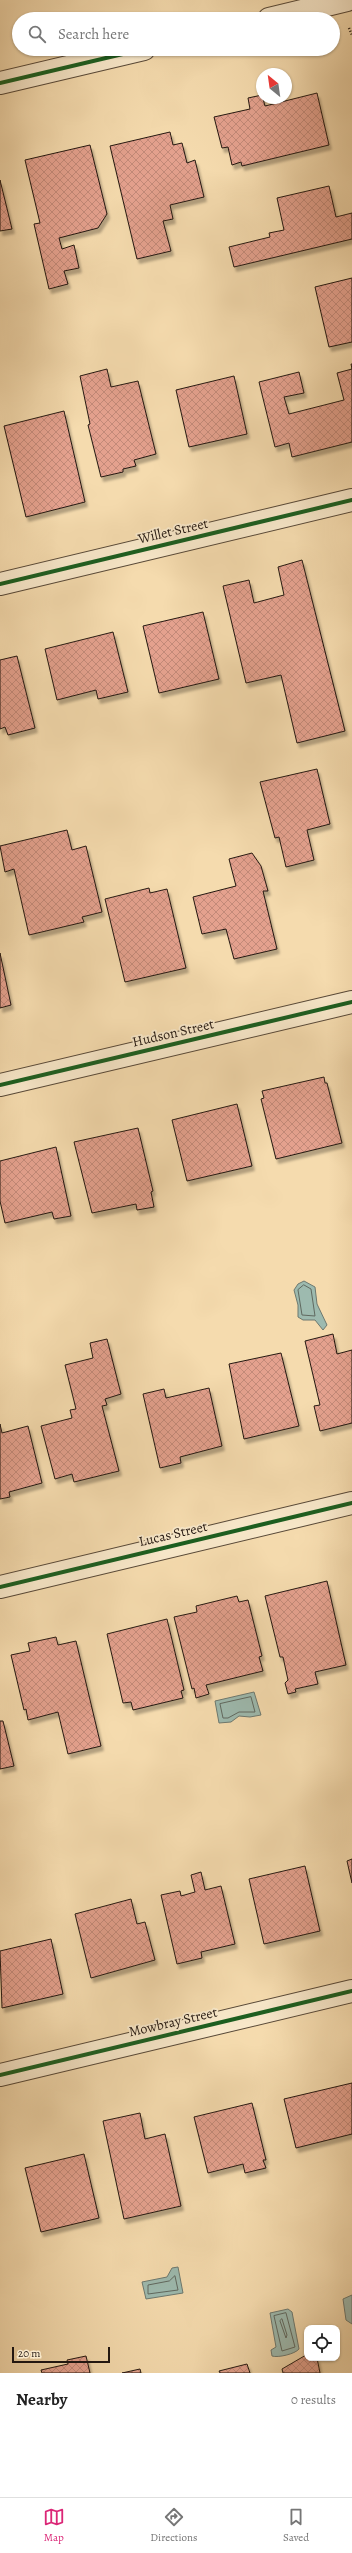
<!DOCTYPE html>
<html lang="en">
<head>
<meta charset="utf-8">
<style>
	body { margin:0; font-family:Alegreya,serif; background:#f2f2f2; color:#222 }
	.controls { position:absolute; right:12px; bottom:12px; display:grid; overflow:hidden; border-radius:8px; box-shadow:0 1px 3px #0004 }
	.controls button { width:36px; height:36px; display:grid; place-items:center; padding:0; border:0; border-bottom:1px solid #e0e0e0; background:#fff; color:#222; font:20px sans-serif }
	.compass { position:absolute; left:256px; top:68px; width:36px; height:36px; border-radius:50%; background:#fff; box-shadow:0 1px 3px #0004; rotate:331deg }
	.scale { position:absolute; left:12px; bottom:10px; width:98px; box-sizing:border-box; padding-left:4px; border:2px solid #241811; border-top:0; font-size:11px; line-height:14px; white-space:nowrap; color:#241811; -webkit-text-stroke:3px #f8e8ca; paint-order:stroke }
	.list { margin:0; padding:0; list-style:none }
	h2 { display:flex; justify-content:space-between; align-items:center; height:52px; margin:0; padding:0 16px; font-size:17px }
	h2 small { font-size:13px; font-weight:400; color:#767676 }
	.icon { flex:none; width:22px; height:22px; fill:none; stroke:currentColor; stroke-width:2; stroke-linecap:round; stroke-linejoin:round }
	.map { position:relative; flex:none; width:352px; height:2373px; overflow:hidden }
	.search { position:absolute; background:#fff; box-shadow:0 1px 3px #0004; left:12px; right:12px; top:12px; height:44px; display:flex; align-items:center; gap:10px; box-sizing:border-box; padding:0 14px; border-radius:22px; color:#767676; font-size:15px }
	.sheet { height:124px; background:#fff }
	nav { display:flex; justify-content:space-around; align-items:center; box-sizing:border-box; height:56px; border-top:1px solid #e0e0e0; background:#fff; font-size:11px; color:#767676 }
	nav a { display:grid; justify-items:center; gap:2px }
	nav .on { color:#db2777 }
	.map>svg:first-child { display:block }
	.water { fill:#9dbaaf; stroke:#6d7970 }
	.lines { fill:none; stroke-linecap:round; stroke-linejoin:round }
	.shore { stroke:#606960; stroke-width:1 }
	.building { fill:url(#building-cross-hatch); stroke:#241811; filter:url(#shadow) }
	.minor-casing { stroke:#584938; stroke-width:24 }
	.path { stroke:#241811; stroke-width:2.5; stroke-dasharray:1 2; stroke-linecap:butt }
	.minor { stroke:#f8e8ca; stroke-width:22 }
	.cycleway-casing { stroke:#f8e8ca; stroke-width:6 }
	.cycleway { stroke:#1b5e20; stroke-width:4 }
	.labels { text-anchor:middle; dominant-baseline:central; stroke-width:3.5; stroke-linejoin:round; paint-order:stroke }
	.street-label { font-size:14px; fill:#241811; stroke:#f8e8ca }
</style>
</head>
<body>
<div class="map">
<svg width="352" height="2373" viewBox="0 0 352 2373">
	<defs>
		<pattern id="building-cross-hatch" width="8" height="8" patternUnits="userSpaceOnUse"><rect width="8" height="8" fill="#e4a18e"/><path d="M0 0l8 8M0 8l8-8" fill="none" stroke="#c38a79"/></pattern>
		<filter id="shadow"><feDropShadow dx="2.5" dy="4.5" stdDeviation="1" flood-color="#0004"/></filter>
	</defs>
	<rect width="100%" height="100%" fill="#f5dbae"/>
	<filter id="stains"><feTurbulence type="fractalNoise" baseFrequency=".005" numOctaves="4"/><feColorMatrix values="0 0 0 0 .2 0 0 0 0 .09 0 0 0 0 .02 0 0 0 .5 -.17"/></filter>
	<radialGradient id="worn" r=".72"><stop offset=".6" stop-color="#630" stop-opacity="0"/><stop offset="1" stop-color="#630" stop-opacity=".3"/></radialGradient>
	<!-- water -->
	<g class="water">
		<path d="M304,1281L315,1287L317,1304L327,1325L323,1330L315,1320H303L298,1317V1305L294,1290L298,1284Z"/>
		<path d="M254,1692L261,1715L250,1717L239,1716L231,1722L219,1723L215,1701Z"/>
		<path d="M178,2267L183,2293L146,2299L142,2282L167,2277L172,2268Z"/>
		<path d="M352,2295V2324L346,2320L343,2299Z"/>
		<path d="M288,2309L292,2312L299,2349C295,2354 278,2358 272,2356L271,2350L276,2347L270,2313Z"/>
	</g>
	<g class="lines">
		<!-- shore -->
		<g class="shore">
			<path d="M304,1285L311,1289L315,1316L302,1315L298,1290Z"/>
			<path d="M251,1697L255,1712H239L228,1718H223L220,1704Z"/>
			<path d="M175,2276L178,2290L148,2294V2285L169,2281Z"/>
			<path d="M286,2313L295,2347L282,2351L274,2316Z"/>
			<path d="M282,2319L287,2335L286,2338L280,2321Z"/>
		</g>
	</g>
	<!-- building -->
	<g class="building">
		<path d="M317,93L329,145L242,166L241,162L232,165L228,147L222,148L214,117L250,109L248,98L262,95L265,106Z"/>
		<path d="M170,132L173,145L182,143L187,163L195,160L204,197L170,205L173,219L163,221L171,251L137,259L110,146Z"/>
		<path d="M90,145L107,214L98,228L59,238L62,249L74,245L79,268L64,271L68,284L49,289L34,224L40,223L25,160Z"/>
		<path d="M0,180L12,229L0,231Z"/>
		<path d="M329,186L336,217L352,213V239L234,267L229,247L270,237L269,233L284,230L277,198Z"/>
		<path d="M352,278V342L329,347L315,287Z"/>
		<path d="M351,364H352V442L292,457L289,443L275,447L259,382L299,372L304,393L284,397L289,414L344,400L337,373L352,369Z"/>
		<path d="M107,369L111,387L138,381L156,454L134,460L136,466L123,469V472L101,477L88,425L90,424L80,376Z"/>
		<path d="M234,376L247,434L189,447L176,390Z"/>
		<path d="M64,411L85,502L26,517L4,426Z"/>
		<path d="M302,560L345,731L297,743L281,675L246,683L223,586L249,580L254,603L284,595L278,567Z"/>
		<path d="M203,612L219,679L159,693L143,626Z"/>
		<path d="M113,632L128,692L98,699L96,690L57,700L45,649Z"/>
		<path d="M17,656L35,728L8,735L5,727L0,729V660Z"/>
		<path d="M317,769L330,824L307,830L314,860L286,867L279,837L275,838L260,782Z"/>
		<path d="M67,830L72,850L86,846L102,912L82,917L84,922L29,935L14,869L5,872L0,846Z"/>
		<path d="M252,853L261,866L268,891H263L277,949L234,959L226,929L202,934L193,897L236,886L229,859Z"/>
		<path d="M149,888L150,893L167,889L186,968L125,982L105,899Z"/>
		<path d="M0,953L11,1005L0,1008Z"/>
		<path d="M324,1077L325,1083H327L342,1143L276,1159L261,1099L264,1098L262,1091Z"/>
		<path d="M237,1104L252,1166L187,1181L172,1120Z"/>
		<path d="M138,1128L153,1191L151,1192L154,1207L137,1210L136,1204L92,1213L74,1142Z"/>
		<path d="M56,1147L71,1216L54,1219L52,1212L5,1223L0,1201V1161Z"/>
		<path d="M333,1334L337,1354L352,1350V1423L320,1431L314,1406L320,1405L305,1341Z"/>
		<path d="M107,1339L121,1394L105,1399L107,1405L102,1406L119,1471L74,1482L72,1474L55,1479L41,1426L72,1418L70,1410L76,1409L65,1365L93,1358L90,1343Z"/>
		<path d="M281,1353L299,1426L244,1439L229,1364Z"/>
		<path d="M209,1388L222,1446L180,1457L181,1463L160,1468L143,1394L164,1389L166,1398Z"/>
		<path d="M0,1424L2,1433L28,1426L42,1483L9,1492L10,1497L0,1499Z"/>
		<path d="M327,1581L346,1665L315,1672L318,1684L295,1689L296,1692L288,1694L285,1683L288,1680L283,1657H280L265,1596Z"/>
		<path d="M237,1596L239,1602L248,1600L262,1656L259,1657L263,1671L206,1685L209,1694L196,1698L194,1688L192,1689L174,1617L197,1612L196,1606Z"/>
		<path d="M167,1619L184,1690L181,1691L183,1698L133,1710L131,1702L123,1703L107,1634Z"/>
		<path d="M56,1637L58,1645L76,1641L101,1746L68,1754L58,1712L28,1720L26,1709L24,1710L11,1655L30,1651L28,1643Z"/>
		<path d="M0,1721H3L14,1766L0,1769Z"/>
		<path d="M352,1859V1883L347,1861Z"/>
		<path d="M305,1866L320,1931L264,1944L249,1879Z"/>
		<path d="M201,1872L205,1890L221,1886L235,1944L201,1952L202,1958L177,1964L161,1895L180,1891L181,1896L195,1892L191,1875Z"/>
		<path d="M131,1899L137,1924L145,1922L155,1960L91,1978L75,1914Z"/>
		<path d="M51,1939L63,1994L2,2008L0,1951Z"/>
		<path d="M352,2083V2134L296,2148L284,2099Z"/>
		<path d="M252,2103L266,2160H263L266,2168L245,2173L243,2164L208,2173L194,2117Z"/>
		<path d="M140,2113L145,2139L165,2134L181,2206L124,2219L103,2121Z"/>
		<path d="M84,2154L99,2218L41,2232L25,2168Z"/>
		<path d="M306,2355L307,2358H317L320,2373H283L282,2369Z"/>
		<path d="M86,2356L90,2373H42L41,2370L68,2364L67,2360Z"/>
		<path d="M247,2364L250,2373H220L219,2371Z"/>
		<path d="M140,2369L141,2373H122Z"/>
	</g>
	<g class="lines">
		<defs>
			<g id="minor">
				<path d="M269,19L347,0"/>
				<path d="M0,83L144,49"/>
				<path d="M0,584L352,500"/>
				<path d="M0,1085L352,1002"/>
				<path d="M0,1587L352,1503"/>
				<path d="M0,2075L352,1991"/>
			</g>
		</defs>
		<!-- minor casing -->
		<use href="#minor" class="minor-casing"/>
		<!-- path -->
		<path class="path" d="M349,28L352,35"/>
		<!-- minor -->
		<use href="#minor" class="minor"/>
		<defs>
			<g id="cycleway">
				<path d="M0,83L144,49"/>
				<path d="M0,584L352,500"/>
				<path d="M0,1085L352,1002"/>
				<path d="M0,1587L352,1503"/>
				<path d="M0,2075L352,1991"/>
			</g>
		</defs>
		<!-- cycleway casing -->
		<use href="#cycleway" class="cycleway-casing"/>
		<!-- cycleway -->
		<use href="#cycleway" class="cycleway"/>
	</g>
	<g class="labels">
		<!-- street labels -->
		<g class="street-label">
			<text transform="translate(173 531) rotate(-13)">Willet Street</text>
			<text transform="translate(173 1033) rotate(-13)">Hudson Street</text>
			<text transform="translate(173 1534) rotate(-13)">Lucas Street</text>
			<text transform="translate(173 2022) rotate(-13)">Mowbray Street</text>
		</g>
	</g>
	<rect width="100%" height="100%" filter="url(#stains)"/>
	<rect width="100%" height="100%" fill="url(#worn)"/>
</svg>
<div class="controls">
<button><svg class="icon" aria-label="locate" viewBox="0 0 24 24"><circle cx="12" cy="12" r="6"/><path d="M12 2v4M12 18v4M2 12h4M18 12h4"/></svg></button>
</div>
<svg class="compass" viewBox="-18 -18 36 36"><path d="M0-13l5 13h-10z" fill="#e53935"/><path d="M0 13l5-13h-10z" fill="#767676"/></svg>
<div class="scale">20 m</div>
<div class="search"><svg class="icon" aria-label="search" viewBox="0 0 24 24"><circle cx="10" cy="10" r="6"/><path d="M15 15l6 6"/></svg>Search here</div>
</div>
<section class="sheet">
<h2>Nearby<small>0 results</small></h2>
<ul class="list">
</ul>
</section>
<nav>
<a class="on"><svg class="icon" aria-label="map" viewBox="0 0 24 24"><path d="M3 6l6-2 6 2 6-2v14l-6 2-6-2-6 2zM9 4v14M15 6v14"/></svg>Map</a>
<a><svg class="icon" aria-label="directions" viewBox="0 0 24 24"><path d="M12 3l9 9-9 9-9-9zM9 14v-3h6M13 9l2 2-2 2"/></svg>Directions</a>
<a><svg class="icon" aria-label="saved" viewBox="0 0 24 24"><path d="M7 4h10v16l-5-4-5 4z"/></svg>Saved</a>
</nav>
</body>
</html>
